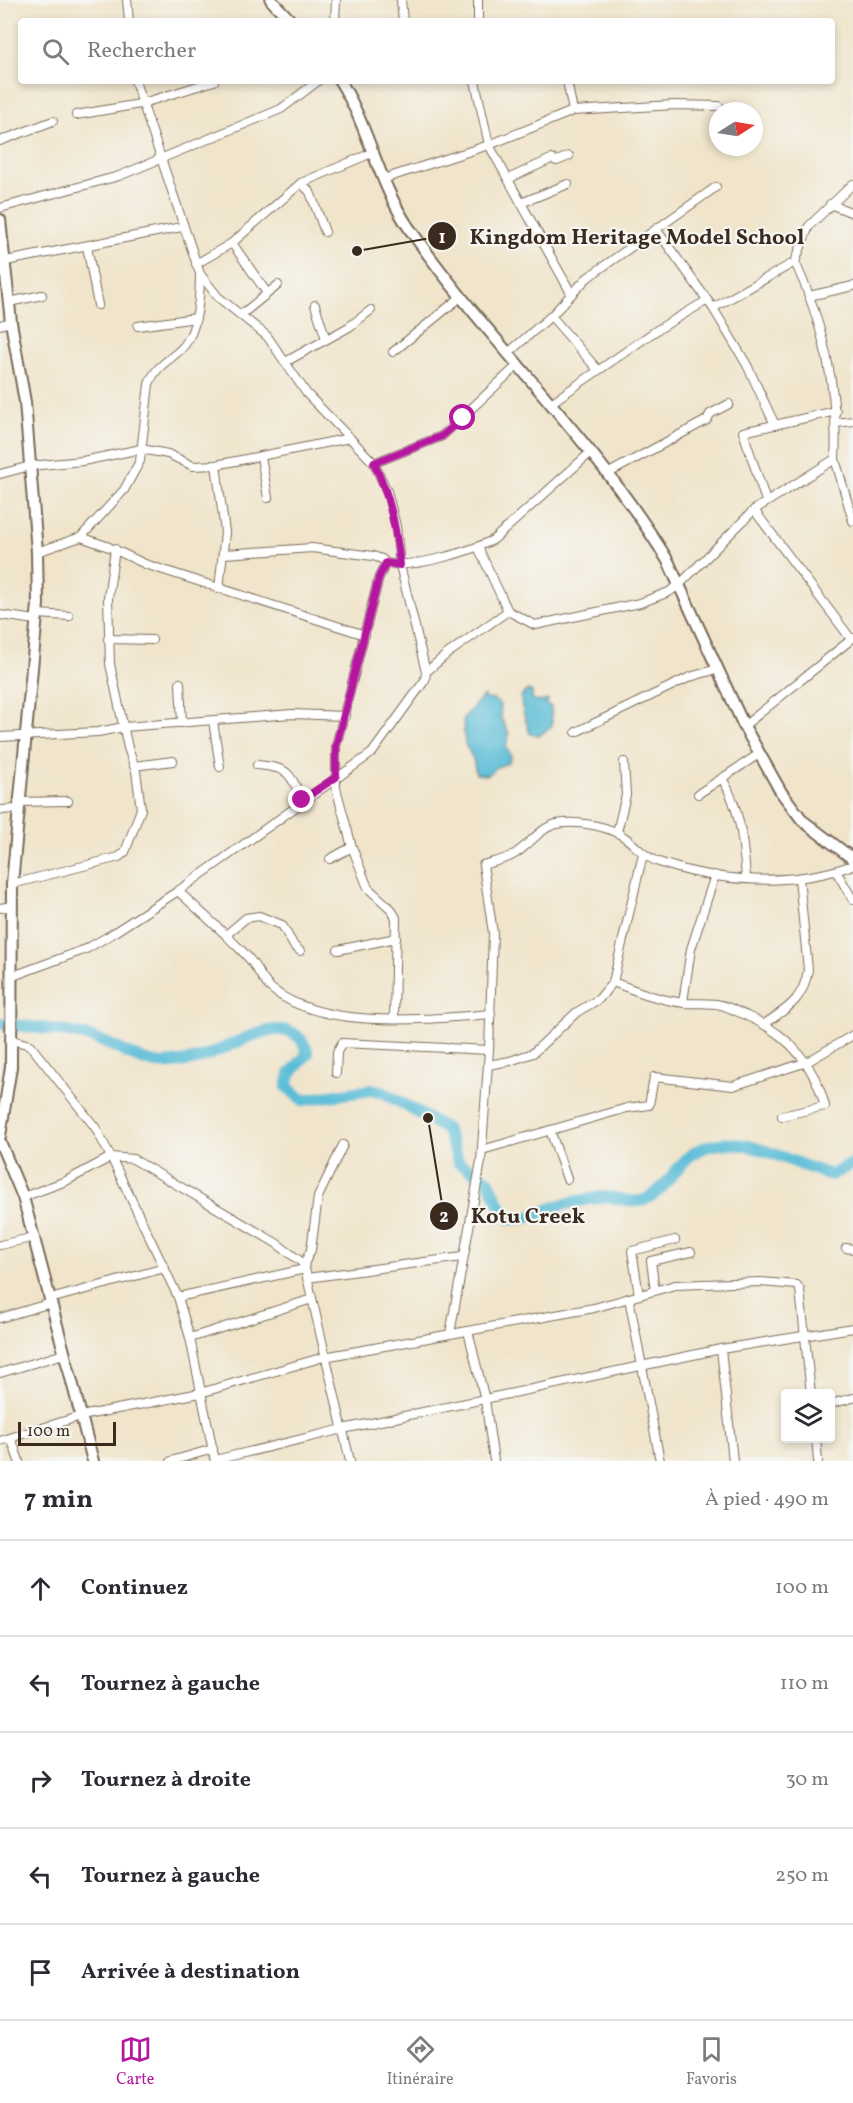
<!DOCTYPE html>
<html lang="fr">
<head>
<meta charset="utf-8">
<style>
	body { margin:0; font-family:Vollkorn,serif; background:#f7f7f7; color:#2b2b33 }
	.controls { position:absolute; right:18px; bottom:18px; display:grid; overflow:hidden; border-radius:6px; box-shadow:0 3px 9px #0003 }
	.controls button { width:54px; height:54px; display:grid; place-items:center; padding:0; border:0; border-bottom:2px solid #e1e1e2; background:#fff; color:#2b2b33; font:30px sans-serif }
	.compass { position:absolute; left:709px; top:102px; width:54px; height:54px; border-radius:50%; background:#fff; box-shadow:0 3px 9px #0003; rotate:78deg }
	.scale { position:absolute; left:18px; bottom:15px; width:98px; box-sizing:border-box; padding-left:6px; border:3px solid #3b2a1e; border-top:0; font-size:16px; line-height:21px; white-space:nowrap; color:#3b2a1e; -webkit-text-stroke:4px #f6f6f2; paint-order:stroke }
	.stop { position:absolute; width:18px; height:18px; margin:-14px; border:4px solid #b5179e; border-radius:50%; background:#fff }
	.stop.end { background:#b5179e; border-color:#fff; box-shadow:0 2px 6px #0008 }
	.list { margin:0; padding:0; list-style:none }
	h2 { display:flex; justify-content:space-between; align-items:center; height:78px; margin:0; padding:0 24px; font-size:26px }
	h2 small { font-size:20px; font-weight:400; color:#7c7c81 }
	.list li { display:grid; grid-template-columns:39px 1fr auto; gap:18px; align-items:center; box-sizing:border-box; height:96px; padding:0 24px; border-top:2px solid #e1e1e2 }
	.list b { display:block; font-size:22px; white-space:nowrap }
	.list em { font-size:20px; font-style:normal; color:#7c7c81 }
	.icon { flex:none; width:33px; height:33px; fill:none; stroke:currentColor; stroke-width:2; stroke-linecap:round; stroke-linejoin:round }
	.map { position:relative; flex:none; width:853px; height:1461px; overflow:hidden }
	.search { position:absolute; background:#fff; box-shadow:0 3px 9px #0003; left:18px; right:18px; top:18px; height:66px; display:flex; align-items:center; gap:15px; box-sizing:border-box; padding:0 21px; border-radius:6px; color:#7c7c81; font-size:22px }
	.sheet { height:558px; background:#fff }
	nav { display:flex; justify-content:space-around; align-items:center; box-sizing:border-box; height:84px; border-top:2px solid #e1e1e2; background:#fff; font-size:16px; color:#7c7c81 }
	nav a { display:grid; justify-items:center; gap:3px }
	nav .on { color:#b5179e }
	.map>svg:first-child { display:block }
	.water { fill:#58bcd7; stroke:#4a737a; stroke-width:1.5 }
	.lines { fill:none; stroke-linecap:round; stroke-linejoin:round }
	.river { stroke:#58bcd7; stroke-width:12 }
	.street-casing { stroke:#7a6b5a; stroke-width:10 }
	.secondary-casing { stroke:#7a6b5a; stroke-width:14 }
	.street { stroke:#fff; stroke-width:8 }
	.secondary { stroke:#fff; stroke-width:10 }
	.route { stroke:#b5179e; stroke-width:8 }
	.leader { fill:none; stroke:#3b2a1e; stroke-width:2 }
	.callout-dot { fill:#3b2a1e; stroke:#f6f6f2; stroke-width:2 }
	.mark-label { font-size:18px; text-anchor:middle; font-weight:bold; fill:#fff }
	.callout-label { font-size:22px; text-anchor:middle; font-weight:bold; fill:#3b2a1e; stroke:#f6f6f2; stroke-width:4.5; stroke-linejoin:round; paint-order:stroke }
</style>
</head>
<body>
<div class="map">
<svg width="853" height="1461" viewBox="0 0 853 1461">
	<rect width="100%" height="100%" fill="#f6f6f2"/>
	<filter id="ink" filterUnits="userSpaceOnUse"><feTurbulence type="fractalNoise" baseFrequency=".0167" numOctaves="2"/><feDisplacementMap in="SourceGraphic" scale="12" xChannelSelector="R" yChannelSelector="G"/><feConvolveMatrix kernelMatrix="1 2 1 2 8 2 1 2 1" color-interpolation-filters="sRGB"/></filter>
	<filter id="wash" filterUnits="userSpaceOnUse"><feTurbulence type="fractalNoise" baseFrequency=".008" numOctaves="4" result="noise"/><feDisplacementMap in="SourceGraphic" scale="24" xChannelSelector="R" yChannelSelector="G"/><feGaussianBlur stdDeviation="1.35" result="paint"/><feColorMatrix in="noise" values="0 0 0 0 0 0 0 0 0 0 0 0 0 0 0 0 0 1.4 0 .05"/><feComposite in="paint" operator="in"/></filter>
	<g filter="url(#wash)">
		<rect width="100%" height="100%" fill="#f0e4ca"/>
		<!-- water -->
		<g class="water">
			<path d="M528,690L532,692V699L539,702L548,700L546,704L551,707L552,726L540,735L530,734C527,722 520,709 521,696Z"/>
			<path d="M483,696L487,700L493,699L500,705L501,718L509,734L506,747L511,756L508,763L497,767L488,775L476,774L473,759L465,744L463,719Z"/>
		</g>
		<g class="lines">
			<!-- river -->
			<path class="river" d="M0,1024C28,1026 59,1030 87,1036C110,1042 132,1059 156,1063C166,1065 182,1062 192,1060C226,1054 290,1000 308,1053L290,1074L287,1087L303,1100L370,1090L381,1091L446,1129L459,1163L488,1180L503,1211L511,1219C527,1220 540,1213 555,1207C569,1202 588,1199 604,1197C619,1196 629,1205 644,1200C675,1187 677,1149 719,1144C756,1140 796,1166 832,1175L853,1163"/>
		</g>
	</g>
	<g filter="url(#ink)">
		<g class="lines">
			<defs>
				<g id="street">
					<path d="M127,0L129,21"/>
					<path d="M401,0L403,21"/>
					<path d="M335,21L336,0"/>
					<path d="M478,21V0"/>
					<path d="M475,81L489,145L571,293"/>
					<path d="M567,81L573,111"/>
					<path d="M76,115L140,104L214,81"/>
					<path d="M0,141L53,121"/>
					<path d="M383,179L489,145L573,111L674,105L719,106"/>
					<path d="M508,179L551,159L557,161L569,156"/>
					<path d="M301,183L310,192L325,232"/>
					<path d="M521,203L568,184"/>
					<path d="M830,204L853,213"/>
					<path d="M0,208L119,176L281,109L318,81"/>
					<path d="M656,229L713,308L747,365L775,425"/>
					<path d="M232,243L267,293"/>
					<path d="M87,246L98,305"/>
					<path d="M1,262L182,227"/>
					<path d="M196,264L232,243L301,183L374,152"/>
					<path d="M809,296L853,286"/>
					<path d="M9,302L42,295"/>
					<path d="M315,305L326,339"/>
					<path d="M713,308L795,262L809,226L853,184"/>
					<path d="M242,314L278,285"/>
					<path d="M551,316L598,370"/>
					<path d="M0,325L11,322"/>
					<path d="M138,326L196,318"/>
					<path d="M393,352L462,296"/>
					<path d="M508,353L551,316L587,278L716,187"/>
					<path d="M287,361L349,327L371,310"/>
					<path d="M551,403L657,330L706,301"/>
					<path d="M836,423L853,421"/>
					<path d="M261,456L268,498"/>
					<path d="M835,459L853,521"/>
					<path d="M374,463L442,436L518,365"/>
					<path d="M216,465L225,532L219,589"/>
					<path d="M0,474L30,466L83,461L141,449L168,454L193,466L216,465L350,438"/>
					<path d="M607,474L707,420L710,414L729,404"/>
					<path d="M766,501L743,432L836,411"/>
					<path d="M754,510L851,639"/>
					<path d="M81,537L109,547L145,564L365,635"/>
					<path d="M478,547L508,611L535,625L640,603L669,592L679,585L754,510L835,459C839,393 823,322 795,262"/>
					<path d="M37,552L81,537L124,490L140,461L149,384C155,367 167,362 180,350C198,334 200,297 200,274"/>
					<path d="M224,554L312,548L373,556L382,559L386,563"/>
					<path d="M37,614L69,616"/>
					<path d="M0,615L36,620"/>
					<path d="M108,639L152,640"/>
					<path d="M426,672L447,654L508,611"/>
					<path d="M180,683L182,723"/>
					<path d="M213,721L220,767"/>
					<path d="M744,726L853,638"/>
					<path d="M576,732L690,677L717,669"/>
					<path d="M0,737L98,732L124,727L292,714L345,716"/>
					<path d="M257,765C290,768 289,772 302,800"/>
					<path d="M134,766L173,761"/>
					<path d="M722,778C741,810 743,842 746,877"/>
					<path d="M698,794L759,754"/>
					<path d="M18,802L68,801"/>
					<path d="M0,810L17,809"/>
					<path d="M617,832L626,795L624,762"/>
					<path d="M330,859L352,847"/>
					<path d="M836,871L853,900"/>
					<path d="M12,884L119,857L125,852L141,809L136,771L128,748L110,664L108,598L115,549"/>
					<path d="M178,891L226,935L246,918L259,916L282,925L294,946L300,951"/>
					<path d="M0,908L12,906"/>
					<path d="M226,935C234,944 244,952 251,961C259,971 263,983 273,990C326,1031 428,1019 491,1014"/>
					<path d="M338,950L396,938"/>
					<path d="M13,976L86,949L107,937L178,891L372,753L425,680L426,672L400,565L396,526L387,491L374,463L307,394L267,336L218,297L200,274L135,81"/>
					<path d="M613,982C636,991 659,1000 684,1003C696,1004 710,1002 721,1005C730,1007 739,1013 747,1016C788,1034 814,1063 825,1106L782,1116"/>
					<path d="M683,1002L691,949L715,875"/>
					<path d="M394,1018L396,918L391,909L368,888L352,847L336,788V746L379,577L386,563C412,569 468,552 493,540L591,452"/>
					<path d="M766,1023C789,1007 803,1000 808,970L799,878"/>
					<path d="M12,1040L30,1045L95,1127L111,1157L178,1297L190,1338L215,1461"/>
					<path d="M488,1065L510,1061L533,1053L577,1012L599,999L613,982L643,854"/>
					<path d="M336,1073L337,1052L342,1043L489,1050"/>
					<path d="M550,1130L567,1179"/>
					<path d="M343,1145L318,1197L311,1250L304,1264L350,1461"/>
					<path d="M482,1150L627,1108L649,1105L654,1077L733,1086L807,1062L853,1035"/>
					<path d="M23,1197L66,1181L111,1157L133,1159L276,1243L304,1264"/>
					<path d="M0,1245L35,1237"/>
					<path d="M846,1248L853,1249"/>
					<path d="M307,1278L462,1257"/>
					<path d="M655,1291L651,1261L691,1252"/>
					<path d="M639,1295L632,1251L675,1240"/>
					<path d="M178,1297L305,1269"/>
					<path d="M629,1298L660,1461"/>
					<path d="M50,1299L165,1268"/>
					<path d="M0,1318L51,1303"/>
					<path d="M468,1331L485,1400L494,1461"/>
					<path d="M450,1334L481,1161L489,1050L493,933L483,865C492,862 504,860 513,855C528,847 540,827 557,824C577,820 611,826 627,839C637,847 644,856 656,861C716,883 793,887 853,865"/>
					<path d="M190,1338L312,1299"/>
					<path d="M721,1349L733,1461"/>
					<path d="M0,1373L64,1354"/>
					<path d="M830,1404L853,1398"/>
					<path d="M11,1438L19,1461"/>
					<path d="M816,1438L818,1461"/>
					<path d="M0,1441L81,1416L200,1393L324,1357L594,1308L675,1285L761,1282L797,1285L800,1290L811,1394"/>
					<path d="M215,1460L343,1429L721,1349L853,1328"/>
					<path d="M171,1461L213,1449"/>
				</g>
				<g id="secondary">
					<path d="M271,0L291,21"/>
					<path d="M340,81C369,127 378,183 409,228C490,344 595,440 668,561L744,726L781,792L803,821L853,859"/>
					<path d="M0,220L11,322L25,402L37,552L38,604L12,884L11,1067L0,1136"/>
					<path d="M0,1142L23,1197L93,1461"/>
				</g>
			</defs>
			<!-- street casing -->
			<use href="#street" class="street-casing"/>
			<!-- secondary casing -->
			<use href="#secondary" class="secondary-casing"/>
			<!-- street -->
			<use href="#street" class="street"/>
			<!-- secondary -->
			<use href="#secondary" class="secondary"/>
		</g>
	</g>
	<g class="lines" filter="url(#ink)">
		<!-- route -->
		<path class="route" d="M302,800L336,777V746L379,577L386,563L400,565C396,528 390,496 374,463L442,436L463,418"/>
	</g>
	<!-- callouts -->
	<path class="leader" d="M357 251L442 236M428 1118L444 1216"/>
	<g class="callout-dot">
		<circle cx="357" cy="251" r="6"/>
		<circle cx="428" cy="1118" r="6"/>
		<circle cx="442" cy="236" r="15"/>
		<circle cx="444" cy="1216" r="15"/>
	</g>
	<g class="mark-label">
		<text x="442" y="243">1</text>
		<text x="444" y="1222">2</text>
	</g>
	<g class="callout-label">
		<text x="637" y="244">Kingdom Heritage Model School</text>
		<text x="528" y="1223">Kotu Creek</text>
	</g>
</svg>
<div class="controls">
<button><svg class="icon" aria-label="layers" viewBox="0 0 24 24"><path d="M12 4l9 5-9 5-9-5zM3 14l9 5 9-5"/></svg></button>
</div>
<svg class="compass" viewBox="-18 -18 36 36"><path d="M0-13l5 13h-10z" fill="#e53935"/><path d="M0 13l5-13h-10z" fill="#7c7c81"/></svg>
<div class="scale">100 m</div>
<div class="stop" style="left:463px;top:418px"></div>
<div class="stop end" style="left:302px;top:800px"></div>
<div class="search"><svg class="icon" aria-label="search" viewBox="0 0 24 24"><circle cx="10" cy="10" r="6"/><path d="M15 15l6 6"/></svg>Rechercher</div>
</div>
<section class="sheet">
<h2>7 min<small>À pied · 490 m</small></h2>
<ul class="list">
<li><svg class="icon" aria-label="ahead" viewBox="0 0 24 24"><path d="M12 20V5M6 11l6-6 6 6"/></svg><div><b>Continuez</b></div><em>100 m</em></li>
<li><svg class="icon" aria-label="left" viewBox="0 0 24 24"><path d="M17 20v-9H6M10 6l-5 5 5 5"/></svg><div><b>Tournez à gauche</b></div><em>110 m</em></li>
<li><svg class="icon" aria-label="right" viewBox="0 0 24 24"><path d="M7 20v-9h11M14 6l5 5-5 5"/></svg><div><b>Tournez à droite</b></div><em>30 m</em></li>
<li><svg class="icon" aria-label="left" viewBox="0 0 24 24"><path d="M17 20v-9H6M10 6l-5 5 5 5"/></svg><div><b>Tournez à gauche</b></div><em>250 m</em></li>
<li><svg class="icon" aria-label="arrive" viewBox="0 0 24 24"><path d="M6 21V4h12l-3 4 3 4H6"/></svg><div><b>Arrivée à destination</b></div></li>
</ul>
</section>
<nav>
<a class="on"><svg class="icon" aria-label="map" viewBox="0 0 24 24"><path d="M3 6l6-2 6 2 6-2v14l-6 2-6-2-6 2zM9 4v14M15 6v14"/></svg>Carte</a>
<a><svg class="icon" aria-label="directions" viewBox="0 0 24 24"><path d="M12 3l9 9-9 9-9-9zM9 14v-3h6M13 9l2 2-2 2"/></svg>Itinéraire</a>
<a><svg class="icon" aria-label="saved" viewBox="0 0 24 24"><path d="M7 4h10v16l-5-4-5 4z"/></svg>Favoris</a>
</nav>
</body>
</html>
